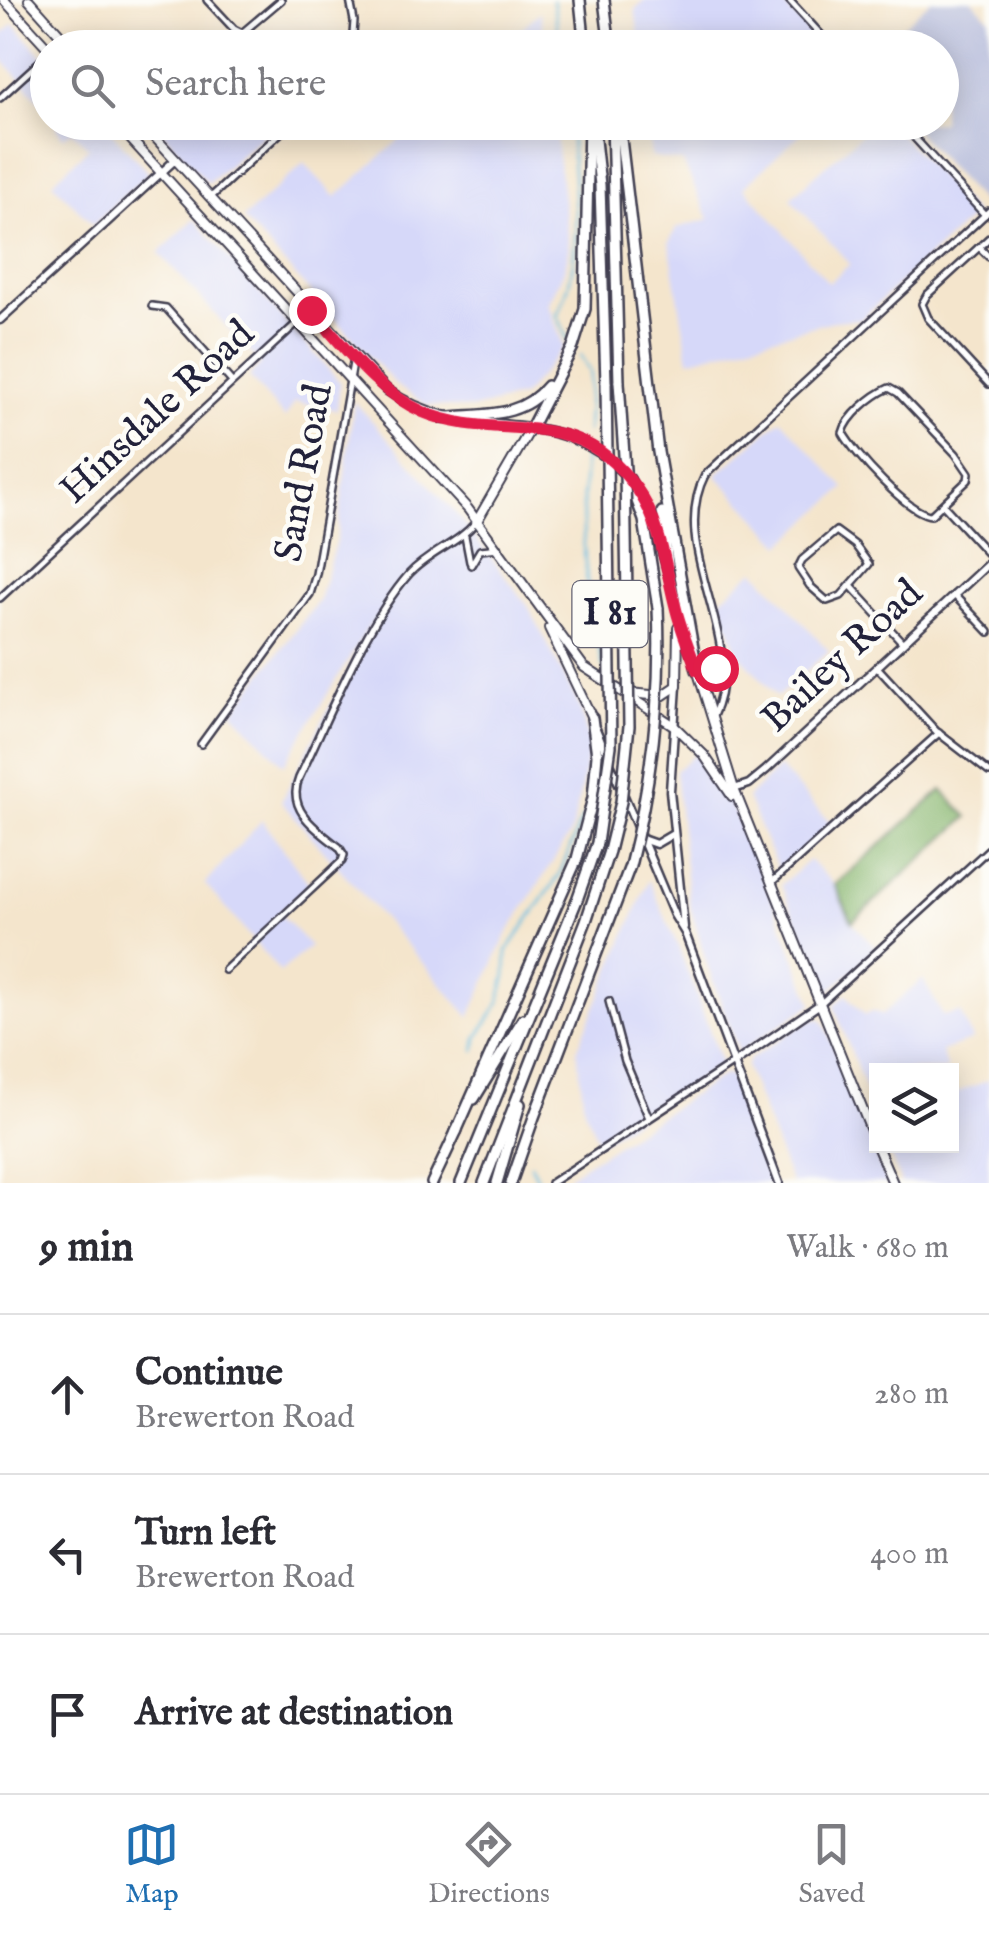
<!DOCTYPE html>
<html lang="en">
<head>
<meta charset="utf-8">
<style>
	body { margin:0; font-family:"IM FELL English",serif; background:#f2f2f3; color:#2b2b33 }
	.controls { position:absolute; right:30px; bottom:30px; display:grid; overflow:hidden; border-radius:0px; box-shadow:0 5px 25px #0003 }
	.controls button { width:90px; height:90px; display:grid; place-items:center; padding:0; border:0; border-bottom:2px solid #e1e1e2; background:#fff; color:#2b2b33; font:50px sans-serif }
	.stop { position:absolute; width:30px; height:30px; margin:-22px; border:8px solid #e11d48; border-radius:50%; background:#fff }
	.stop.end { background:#e11d48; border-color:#fff; box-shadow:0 2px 10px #0008 }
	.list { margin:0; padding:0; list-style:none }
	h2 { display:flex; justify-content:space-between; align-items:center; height:130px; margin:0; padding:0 40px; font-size:42px }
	h2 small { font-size:32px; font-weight:400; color:#7c7c81 }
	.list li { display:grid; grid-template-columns:65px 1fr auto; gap:30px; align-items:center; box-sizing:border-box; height:160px; padding:0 40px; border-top:2px solid #e1e1e2 }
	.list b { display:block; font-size:38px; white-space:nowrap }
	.list p { margin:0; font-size:32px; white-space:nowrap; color:#7c7c81 }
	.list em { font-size:32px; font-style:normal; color:#7c7c81 }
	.icon { flex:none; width:55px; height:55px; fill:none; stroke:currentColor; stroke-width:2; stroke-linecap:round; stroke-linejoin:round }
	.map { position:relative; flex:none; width:989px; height:1183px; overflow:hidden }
	.search { position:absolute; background:#fff; box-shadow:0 5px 25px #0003; left:30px; right:30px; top:30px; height:110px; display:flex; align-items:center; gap:25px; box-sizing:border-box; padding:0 35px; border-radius:55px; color:#7c7c81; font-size:38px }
	.sheet { height:610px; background:#fff }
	nav { display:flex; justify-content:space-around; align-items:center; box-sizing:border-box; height:140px; border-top:2px solid #e1e1e2; background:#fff; font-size:28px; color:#7c7c81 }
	nav a { display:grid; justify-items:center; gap:5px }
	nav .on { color:#1f6fb2 }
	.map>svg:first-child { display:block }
	.built { fill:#d6d8f9 }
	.industrial { fill:#bec3de }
	.forest { fill:#8ab872; stroke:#566d56; stroke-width:2.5 }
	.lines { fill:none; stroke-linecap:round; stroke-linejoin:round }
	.stream { stroke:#65bde2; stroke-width:2.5 }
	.street-casing { stroke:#423f51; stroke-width:10 }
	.secondary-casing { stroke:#423f51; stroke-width:11 }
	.primary-casing { stroke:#423f51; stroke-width:12 }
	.highway-casing { stroke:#423f51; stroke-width:14 }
	.street { stroke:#fff; stroke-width:5 }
	.secondary { stroke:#fff; stroke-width:6 }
	.primary { stroke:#fff; stroke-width:8 }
	.highway { stroke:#fff; stroke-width:9 }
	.highway-bridge-casing { stroke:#423f51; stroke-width:14; stroke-linecap:butt }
	.highway-bridge { stroke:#fff; stroke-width:9 }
	.route { stroke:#e11d48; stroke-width:12 }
	.labels { text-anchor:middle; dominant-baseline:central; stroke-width:9; stroke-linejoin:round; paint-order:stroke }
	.shield { fill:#fdfcf7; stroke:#646373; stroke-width:2.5 }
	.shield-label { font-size:38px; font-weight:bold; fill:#22223b }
	.street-label { font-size:40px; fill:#22223b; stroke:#fdfcf7 }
</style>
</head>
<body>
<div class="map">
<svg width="989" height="1183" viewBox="0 0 989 1183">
	<rect width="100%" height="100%" fill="#fdfcf7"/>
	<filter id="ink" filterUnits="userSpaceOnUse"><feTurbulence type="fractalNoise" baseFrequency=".01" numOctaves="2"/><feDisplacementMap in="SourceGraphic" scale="20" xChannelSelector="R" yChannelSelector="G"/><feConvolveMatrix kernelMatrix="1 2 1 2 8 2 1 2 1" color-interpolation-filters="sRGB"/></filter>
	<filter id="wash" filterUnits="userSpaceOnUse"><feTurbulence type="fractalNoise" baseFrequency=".0048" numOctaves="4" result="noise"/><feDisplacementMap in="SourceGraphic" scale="40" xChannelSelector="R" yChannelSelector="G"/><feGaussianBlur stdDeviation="2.25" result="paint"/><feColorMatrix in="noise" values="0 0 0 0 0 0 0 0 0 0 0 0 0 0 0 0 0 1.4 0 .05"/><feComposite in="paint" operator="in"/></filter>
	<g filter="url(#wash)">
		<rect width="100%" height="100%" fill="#f4e5cc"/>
		<!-- built -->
		<g class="built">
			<path d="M645,0H780L823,47H640L635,9Z"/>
			<path d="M540,12L545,47H501Z"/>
			<path d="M14,24L47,61V109L0,57V37Z"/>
			<path d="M59,123H103L149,173L93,225L52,182L89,148L72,131L63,137L56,127Z"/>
			<path d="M268,123L272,128L208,183L154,123Z"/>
			<path d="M418,123H554L569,249L565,269L548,304L564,347L523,396L474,409L427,405L397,386L243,219L304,163L336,197Z"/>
			<path d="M648,123H812L744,187L829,283L850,264L790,198L874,123H889L975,214L861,319L833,321L689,360L669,243L676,228L709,219L683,162L651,157Z"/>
			<path d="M194,219L340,382L337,410L295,402L285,418L249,377L261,364L159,253Z"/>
			<path d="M354,401L460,518L527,604L580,707L590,746L572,831L505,938L470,1017L281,802L377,613L284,765L233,712L319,600L337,537Z"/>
			<path d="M781,419L845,488L782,545L716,475Z"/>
			<path d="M755,570L829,651L777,697L739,654L719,601Z"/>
			<path d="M695,754L725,793L749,840L813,1004L739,1052L707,965L689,903L675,771Z"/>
			<path d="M779,767L833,826L779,872L747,798Z"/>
			<path d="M262,820L310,885L279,913L310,946L280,972L205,884Z"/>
			<path d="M809,860L835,885L852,922L877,949L827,993L781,885Z"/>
			<path d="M649,880L680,951L722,1064L599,1143L584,1108L577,1050Z"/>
			<path d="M923,979L943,1016L960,1012L973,1040L941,1051L947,1070H876V1118L834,1006L846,994L865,1015L871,1011L883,1014Z"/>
			<path d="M811,1019H821L825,1025L887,1183H791L746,1066L750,1059Z"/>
			<path d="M725,1074L731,1075L771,1183H571L568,1176Z"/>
			<path d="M989,1080V1183H901L887,1146H952V1086L955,1093Z"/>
		</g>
		<!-- industrial -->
		<path class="industrial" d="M931,0H972L989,18V205L986,208L909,123L942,122V48L880,47Z"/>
		<!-- forest -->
		<path class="forest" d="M942,790L968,817L852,922L835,885Z"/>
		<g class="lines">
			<!-- stream -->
			<g class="stream">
				<path d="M553,0L560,48"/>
				<path d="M568,340L557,315C587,258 572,185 570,122"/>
				<path d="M580,355L590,373L587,432"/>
				<path d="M585,457C579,533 585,593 603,666"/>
				<path d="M475,1050L477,1039L499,1003L506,975L507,951L559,876L583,816"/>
				<path d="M531,1164L539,1182"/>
			</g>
		</g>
	</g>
	<g filter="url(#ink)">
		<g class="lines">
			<defs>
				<g id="street">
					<path d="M207,0L234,29L242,33L281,0"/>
					<path d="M350,0L354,21L352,48"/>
					<path d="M789,0L833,48"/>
					<path d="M55,48L64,39"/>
					<path d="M0,98L48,54"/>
					<path d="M900,122L985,215"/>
					<path d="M210,198L292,122"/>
					<path d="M989,238L927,295L922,304L928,318L989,384"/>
					<path d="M979,247L989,257"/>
					<path d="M152,306L166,308L232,382"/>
					<path d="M889,388L898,393L956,454L969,473L968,480L931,515C909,514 854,453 843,433C847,416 873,395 889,388Z"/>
					<path d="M944,506L989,555"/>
					<path d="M836,531L855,545L869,564L841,596L827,601L810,586L798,568L802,560Z"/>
					<path d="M465,536L470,562"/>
					<path d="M471,565L480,550L499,548"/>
					<path d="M851,586L903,643"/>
					<path d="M954,595L989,632"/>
					<path d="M0,598L311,310"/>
					<path d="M877,667L936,731L989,772"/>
					<path d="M697,670L708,671L723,659"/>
					<path d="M713,716C750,640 666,551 705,475L989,211"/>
					<path d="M201,744L310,594L316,574L354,357"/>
					<path d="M771,883L939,733"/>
					<path d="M225,970L342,861L344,855L339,847C317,830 286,810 299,778C329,716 365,624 409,574C429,552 458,544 476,522"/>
					<path d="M609,1001L625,1061L649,1118"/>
					<path d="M820,1004L989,849"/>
					<path d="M551,1183L732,1064"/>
				</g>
				<g id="secondary">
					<path d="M0,320L175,160"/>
					<path d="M677,686L670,791L684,927"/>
					<path d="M596,729L674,915L685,933L779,1183"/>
					<path d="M734,789L749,784L766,770L989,563"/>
					<path d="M642,839L656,844L673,834"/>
					<path d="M733,1064L820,1004"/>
				</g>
				<g id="primary">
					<path d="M4,0L48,48"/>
					<path d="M29,0L72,48"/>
					<path d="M115,122L468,509L584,667L673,725L704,755L732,796"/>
					<path d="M141,122L387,390C429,419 469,421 517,426C661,441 655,545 691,653"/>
					<path d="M477,521L531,428"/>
					<path d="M549,628L592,718"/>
					<path d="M696,666L734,789L876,1143"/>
					<path d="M629,693L662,696L677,686L678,628"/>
					<path d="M877,1146L893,1183"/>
				</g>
				<g id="highway">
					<path d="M580,0L585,48"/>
					<path d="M604,0L610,48"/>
					<path d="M612,122L619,382"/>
					<path d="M619,122L658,452L697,670"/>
					<path d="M595,140L600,185L606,383"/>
					<path d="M443,418C481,413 520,420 547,386"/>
					<path d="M531,428L573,347L585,309L589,122"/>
					<path d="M629,479L644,520L658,608"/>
					<path d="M662,512L668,564"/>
					<path d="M474,1099L523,1019"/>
					<path d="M456,1132L577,859L593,798L597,755L592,718"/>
					<path d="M432,1183L457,1130"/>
					<path d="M461,1183L577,900L597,843"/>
					<path d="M484,1183L586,921L609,851"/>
					<path d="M497,1183L520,1104"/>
					<path d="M511,1183L534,1117L630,866"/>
				</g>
			</defs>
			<!-- street casing -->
			<use href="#street" class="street-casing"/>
			<!-- secondary casing -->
			<use href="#secondary" class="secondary-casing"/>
			<!-- primary casing -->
			<use href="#primary" class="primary-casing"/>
			<!-- highway casing -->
			<use href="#highway" class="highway-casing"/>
			<!-- street -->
			<use href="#street" class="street"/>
			<!-- secondary -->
			<use href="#secondary" class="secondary"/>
			<!-- primary -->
			<use href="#primary" class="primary"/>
			<!-- highway -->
			<use href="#highway" class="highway"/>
			<defs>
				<g id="highway-bridge">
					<path d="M597,843L611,746L606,383"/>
					<path d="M609,851L621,802L629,726L625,470L619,382"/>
					<path d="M630,866C652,780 662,697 658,608"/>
				</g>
			</defs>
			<!-- highway-bridge casing -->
			<use href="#highway-bridge" class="highway-bridge-casing"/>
			<!-- highway-bridge -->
			<use href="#highway-bridge" class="highway-bridge"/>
		</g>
	</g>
	<g class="lines" filter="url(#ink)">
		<!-- route -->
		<path class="route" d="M311,310C345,347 376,391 423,412C501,445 574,400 637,489C661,523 665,566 675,605C680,627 689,648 697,670L715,668"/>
	</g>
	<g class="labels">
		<!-- shield labels -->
		<rect class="shield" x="572.5" y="581" width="75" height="66" rx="8"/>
		<g class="shield-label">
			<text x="610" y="614">I 81</text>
		</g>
		<!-- street labels -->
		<g class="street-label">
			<text transform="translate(158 413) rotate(-43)">Hinsdale Road</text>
			<text transform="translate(305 473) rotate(-80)">Sand Road</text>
			<text transform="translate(843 657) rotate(-43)">Bailey Road</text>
		</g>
	</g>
</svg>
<div class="controls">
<button><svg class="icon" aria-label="layers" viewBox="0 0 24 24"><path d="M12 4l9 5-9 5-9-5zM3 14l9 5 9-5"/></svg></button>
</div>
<div class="stop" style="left:715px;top:668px"></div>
<div class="stop end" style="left:311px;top:310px"></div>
<div class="search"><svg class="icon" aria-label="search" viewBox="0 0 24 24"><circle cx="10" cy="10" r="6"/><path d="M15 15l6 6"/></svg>Search here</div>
</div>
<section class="sheet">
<h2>9 min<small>Walk · 680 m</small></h2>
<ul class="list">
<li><svg class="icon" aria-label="ahead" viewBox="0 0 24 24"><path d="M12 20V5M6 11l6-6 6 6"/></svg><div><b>Continue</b><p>Brewerton Road</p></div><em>280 m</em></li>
<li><svg class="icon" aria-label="left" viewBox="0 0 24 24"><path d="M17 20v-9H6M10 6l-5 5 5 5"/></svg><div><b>Turn left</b><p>Brewerton Road</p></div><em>400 m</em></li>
<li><svg class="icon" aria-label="arrive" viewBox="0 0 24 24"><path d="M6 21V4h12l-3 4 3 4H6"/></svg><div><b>Arrive at destination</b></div></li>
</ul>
</section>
<nav>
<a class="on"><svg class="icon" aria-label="map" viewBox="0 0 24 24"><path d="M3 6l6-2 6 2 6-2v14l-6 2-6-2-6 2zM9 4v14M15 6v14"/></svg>Map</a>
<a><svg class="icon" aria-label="directions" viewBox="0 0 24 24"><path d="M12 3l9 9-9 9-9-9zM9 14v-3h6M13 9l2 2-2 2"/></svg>Directions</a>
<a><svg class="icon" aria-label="saved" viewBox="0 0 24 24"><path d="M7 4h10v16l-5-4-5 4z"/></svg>Saved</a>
</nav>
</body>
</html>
